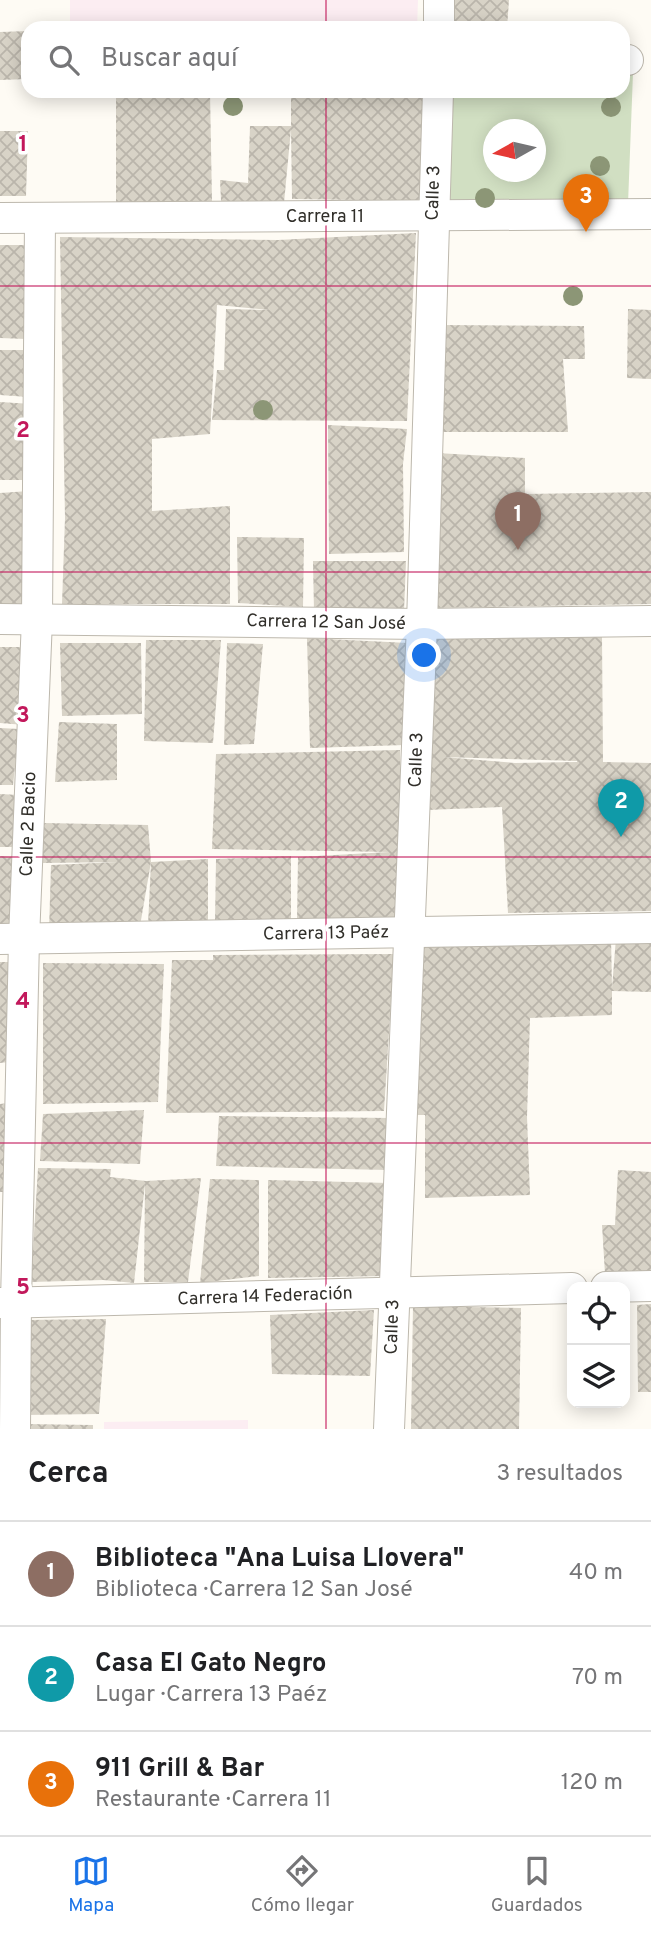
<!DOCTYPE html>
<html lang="es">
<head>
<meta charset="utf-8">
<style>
	body { margin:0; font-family:Overpass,sans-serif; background:#f6f6f6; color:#202124 }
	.controls { position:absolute; right:21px; bottom:21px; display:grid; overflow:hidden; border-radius:14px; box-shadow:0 4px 18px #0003 }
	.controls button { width:63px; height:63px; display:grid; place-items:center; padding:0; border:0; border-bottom:2px solid #e0e0e0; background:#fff; color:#202124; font:35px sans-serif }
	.compass { position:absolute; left:483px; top:119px; width:63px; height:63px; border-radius:50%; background:#fff; box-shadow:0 4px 18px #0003; rotate:262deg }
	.you { position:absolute; left:425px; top:656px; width:24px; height:24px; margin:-18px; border:5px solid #fff; border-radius:50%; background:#1a73e8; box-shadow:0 0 0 10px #1a73e833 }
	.badge { display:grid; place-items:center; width:46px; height:46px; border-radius:50%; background:#1a73e8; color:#fff; font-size:23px; font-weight:700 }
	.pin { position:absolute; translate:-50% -58px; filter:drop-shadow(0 2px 4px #0008) }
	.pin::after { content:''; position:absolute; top:37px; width:24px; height:21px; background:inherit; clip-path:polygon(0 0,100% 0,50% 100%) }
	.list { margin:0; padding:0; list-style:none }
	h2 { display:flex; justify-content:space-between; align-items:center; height:91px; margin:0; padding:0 28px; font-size:30px }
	h2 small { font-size:23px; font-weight:400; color:#757577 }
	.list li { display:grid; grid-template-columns:46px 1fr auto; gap:21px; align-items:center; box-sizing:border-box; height:105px; padding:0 28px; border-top:2px solid #e0e0e0 }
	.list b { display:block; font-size:26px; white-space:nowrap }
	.list p { margin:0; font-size:23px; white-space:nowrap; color:#757577 }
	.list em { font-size:23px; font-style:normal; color:#757577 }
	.icon { flex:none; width:38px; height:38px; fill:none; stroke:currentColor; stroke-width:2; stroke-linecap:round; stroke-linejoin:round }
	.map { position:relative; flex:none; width:651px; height:1429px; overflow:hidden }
	.search { position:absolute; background:#fff; box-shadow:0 4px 18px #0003; left:21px; right:21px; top:21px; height:77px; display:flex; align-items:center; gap:18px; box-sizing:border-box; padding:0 24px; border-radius:21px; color:#757577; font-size:26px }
	.sheet { height:406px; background:#fff }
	nav { display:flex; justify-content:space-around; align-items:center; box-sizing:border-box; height:98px; border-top:2px solid #e0e0e0; background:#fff; font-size:19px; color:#757577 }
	nav a { display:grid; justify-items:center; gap:4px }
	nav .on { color:#1a73e8 }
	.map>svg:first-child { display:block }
	.education { fill:#fcedf2 }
	.green { fill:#d1dfc2; fill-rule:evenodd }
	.building { fill:url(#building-cross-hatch); fill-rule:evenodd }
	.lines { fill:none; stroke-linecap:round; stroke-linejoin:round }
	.minor-casing { stroke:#bdb8ad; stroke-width:32 }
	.minor { stroke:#fff; stroke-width:30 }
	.tree { fill:#8c9676 }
	.grid { fill:none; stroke:#c2185b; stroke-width:2; stroke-opacity:0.55 }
	.labels { text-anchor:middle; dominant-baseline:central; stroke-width:7; stroke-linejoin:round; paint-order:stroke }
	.street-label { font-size:18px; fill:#302e29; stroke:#fff }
	.grid-label { font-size:23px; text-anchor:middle; font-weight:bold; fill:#c2185b; stroke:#fff; stroke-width:7; stroke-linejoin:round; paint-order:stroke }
</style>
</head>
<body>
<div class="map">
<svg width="651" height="1429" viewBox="0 0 651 1429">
	<defs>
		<pattern id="building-cross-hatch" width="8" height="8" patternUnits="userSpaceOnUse" patternTransform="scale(1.75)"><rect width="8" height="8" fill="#d8d3c7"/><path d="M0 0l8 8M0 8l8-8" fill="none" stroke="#bab5ab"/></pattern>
	</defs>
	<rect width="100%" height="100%" fill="#fefbf4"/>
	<!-- education -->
	<g class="education">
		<path d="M70,0H418L417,28H70Z"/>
		<path d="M248,1420V1429H104V1422Z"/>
	</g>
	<!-- green -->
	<path class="green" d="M623,73H633L628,204L444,206L448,91H623ZM494,130H536V172H494Z"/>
	<!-- building -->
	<g class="building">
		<path d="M451,0H509L507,28H450Z"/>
		<path d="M28,31V79L0,80V32Z"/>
		<path d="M116,91H210L212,203L116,206Z"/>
		<path d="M291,91H423L420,201L292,199L291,129L284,203L221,201L220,180L248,183L250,126H291Z"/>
		<path d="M0,131H28L26,196H0Z"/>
		<path d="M416,233L407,421L212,420L217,370H224L226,309L270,310L217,305L210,434L152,439V511L230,506V604H62L65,518L60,237L278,240Z"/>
		<path d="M0,245H34L26,339L0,338Z"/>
		<path d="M628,309L651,310V379L627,378Z"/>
		<path d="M440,325L584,326L585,359H563L568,432H436Z"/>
		<path d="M0,350H30L28,397L0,395Z"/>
		<path d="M0,402L32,404L28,480H0Z"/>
		<path d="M328,425L407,429L403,464L404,552L329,554Z"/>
		<path d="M437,453L525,458V494L651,492V604L433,608Z"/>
		<path d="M29,491L25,610H0V493Z"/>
		<path d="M237,537L304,538L303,607L238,603Z"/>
		<path d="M313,561H406L404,611H314Z"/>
		<path d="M431,636L602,637L603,762L651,763V911L508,913L502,807L427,810ZM443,757L577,761V762L515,763Z"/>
		<path d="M307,638L408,643L405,745L310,748Z"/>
		<path d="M146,640H221L213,743L144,741Z"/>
		<path d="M60,643H141L142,714L62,716Z"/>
		<path d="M227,643L263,644L254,744L224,745Z"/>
		<path d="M0,647H25V725L0,723Z"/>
		<path d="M59,722L117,724V780L55,782Z"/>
		<path d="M0,728L19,729L13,785H0Z"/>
		<path d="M400,750V852L394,921H297L298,857L390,852L212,849L216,754Z"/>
		<path d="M0,794L19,795L12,847H0Z"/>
		<path d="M44,823L148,825L151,862L208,859V922L148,925L151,862L140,926L49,930L51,865L120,862L42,863Z"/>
		<path d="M0,856L17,857L13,923H0Z"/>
		<path d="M291,856V920L215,923L216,859Z"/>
		<path d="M611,937L612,988L616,938L651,937V992L612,991V1015L530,1018L527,1117L530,1195L425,1198V1115H417L421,945Z"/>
		<path d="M394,954L384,1111L166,1113L172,960H213V955Z"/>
		<path d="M0,962H15L9,1062L0,1063Z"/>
		<path d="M43,963L164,964L158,1102L43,1104Z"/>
		<path d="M8,1103L3,1192H0V1104Z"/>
		<path d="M144,1110L140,1164L40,1161L43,1114Z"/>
		<path d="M219,1116L391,1118L387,1170L216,1166Z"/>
		<path d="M38,1168L111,1169L110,1177L146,1181L201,1178L188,1282H144L145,1184L134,1283L103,1280L31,1282Z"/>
		<path d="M618,1170L651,1172V1273L605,1274L602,1225H615Z"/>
		<path d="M210,1179L259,1180V1276L200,1283Z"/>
		<path d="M268,1180L389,1183L386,1276L268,1278Z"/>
		<path d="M651,1304V1392H638L637,1305Z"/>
		<path d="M413,1306L521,1308L519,1429H411Z"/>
		<path d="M374,1310L370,1376L272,1374L270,1315Z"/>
		<path d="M106,1319L99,1414L24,1415L26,1320Z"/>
		<path d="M24,1424L93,1425V1429H24Z"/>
	</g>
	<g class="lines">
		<defs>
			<g id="minor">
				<path d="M439,0V28"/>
				<path d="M623,60H628"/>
				<path d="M0,218L651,214"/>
				<path d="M0,619L422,624L651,621"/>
				<path d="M0,939L651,928"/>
				<path d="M606,1287L651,1286"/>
				<path d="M0,1303L572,1288"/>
				<path d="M15,1429L16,1303L24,939L37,619L40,219"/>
				<path d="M389,1429L422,624L438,91"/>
			</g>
		</defs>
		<!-- minor casing -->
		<use href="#minor" class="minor-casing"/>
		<!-- minor -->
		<use href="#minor" class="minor"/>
	</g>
	<!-- trees -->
	<g class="tree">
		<circle cx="233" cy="106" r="10"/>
		<circle cx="611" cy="107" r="10"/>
		<circle cx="600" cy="166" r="10"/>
		<circle cx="485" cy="198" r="10"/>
		<circle cx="573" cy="296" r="10"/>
		<circle cx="263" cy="410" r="10"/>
	</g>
	<!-- grid -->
	<path class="grid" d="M326,0V28M326,91V1429M0,286H651M0,572H651M0,857H651M0,1143H651"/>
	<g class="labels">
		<!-- street labels -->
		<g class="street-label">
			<text transform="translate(434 193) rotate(-88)">Calle 3</text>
			<text x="325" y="217">Carrera 11</text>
			<text transform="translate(326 623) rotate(1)">Carrera 12 San José</text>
			<text transform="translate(417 760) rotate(-88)">Calle 3</text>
			<text transform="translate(29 824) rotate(-88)">Calle 2 Bacio</text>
			<text transform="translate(326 934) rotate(-1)">Carrera 13 Paéz</text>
			<text transform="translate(265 1297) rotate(-2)">Carrera 14 Federación</text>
			<text transform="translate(393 1327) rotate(-88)">Calle 3</text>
		</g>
	</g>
	<g class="grid-label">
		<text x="23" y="151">1</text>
		<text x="23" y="437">2</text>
		<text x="23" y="722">3</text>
		<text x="23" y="1008">4</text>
		<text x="23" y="1294">5</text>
	</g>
</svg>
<div class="controls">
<button><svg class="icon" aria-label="locate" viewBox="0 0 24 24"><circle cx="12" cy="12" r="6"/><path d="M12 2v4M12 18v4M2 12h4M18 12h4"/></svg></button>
<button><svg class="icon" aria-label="layers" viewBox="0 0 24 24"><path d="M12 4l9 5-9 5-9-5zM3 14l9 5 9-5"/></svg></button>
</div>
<svg class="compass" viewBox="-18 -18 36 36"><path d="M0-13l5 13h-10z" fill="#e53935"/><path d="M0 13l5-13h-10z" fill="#757577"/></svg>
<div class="you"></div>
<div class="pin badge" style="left:518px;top:550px;background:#8d6e63">1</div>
<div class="pin badge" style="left:621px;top:837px;background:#0f9aa8">2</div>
<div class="pin badge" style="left:586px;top:232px;background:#e8710a">3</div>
<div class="search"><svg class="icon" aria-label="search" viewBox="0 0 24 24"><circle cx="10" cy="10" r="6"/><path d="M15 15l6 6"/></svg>Buscar aquí</div>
</div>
<section class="sheet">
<h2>Cerca<small>3 resultados</small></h2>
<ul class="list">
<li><span class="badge" style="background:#8d6e63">1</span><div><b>Biblioteca &quot;Ana Luisa Llovera&quot;</b><p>Biblioteca · Carrera 12 San José</p></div><em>40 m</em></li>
<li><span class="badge" style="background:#0f9aa8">2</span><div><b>Casa El Gato Negro</b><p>Lugar · Carrera 13 Paéz</p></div><em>70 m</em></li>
<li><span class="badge" style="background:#e8710a">3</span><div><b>911 Grill &amp; Bar</b><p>Restaurante · Carrera 11</p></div><em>120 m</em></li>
</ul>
</section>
<nav>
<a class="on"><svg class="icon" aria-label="map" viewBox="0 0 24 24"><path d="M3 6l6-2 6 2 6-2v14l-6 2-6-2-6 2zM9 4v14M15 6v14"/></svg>Mapa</a>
<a><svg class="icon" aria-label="directions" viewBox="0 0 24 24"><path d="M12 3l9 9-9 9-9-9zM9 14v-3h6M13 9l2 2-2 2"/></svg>Cómo llegar</a>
<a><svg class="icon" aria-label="saved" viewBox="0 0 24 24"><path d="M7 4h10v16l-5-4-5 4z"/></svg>Guardados</a>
</nav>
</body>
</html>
